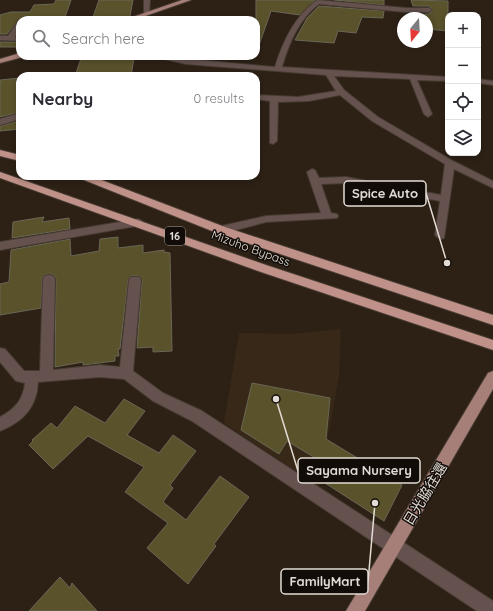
<!DOCTYPE html>
<html lang="en">
<head>
<meta charset="utf-8">
<style>
	body { margin:0; font-family:Quicksand,"Noto Sans JP",sans-serif; background:#f2f2f3; color:#2b2b33 }
	.controls { position:absolute; right:12px; top:12px; display:grid; overflow:hidden; border-radius:8px; box-shadow:0 2px 6px #0003 }
	.controls button { width:36px; height:36px; display:grid; place-items:center; padding:0; border:0; border-bottom:1px solid #e1e1e2; background:#fff; color:#2b2b33; font:20px sans-serif }
	.compass { position:absolute; left:397px; top:12px; width:36px; height:36px; border-radius:50%; background:#fff; box-shadow:0 2px 6px #0003; rotate:198deg }
	.list { margin:0; padding:0; list-style:none }
	h2 { display:flex; justify-content:space-between; align-items:center; height:52px; margin:0; padding:0 16px; font-size:17px }
	h2 small { font-size:13px; font-weight:400; color:#7c7c81 }
	.icon { flex:none; width:22px; height:22px; fill:none; stroke:currentColor; stroke-width:2; stroke-linecap:round; stroke-linejoin:round }
	.map { position:relative; flex:none; width:493px; height:611px; overflow:hidden }
	.search { position:absolute; background:#fff; box-shadow:0 2px 6px #0003; left:16px; top:16px; width:244px; height:44px; display:flex; align-items:center; gap:10px; box-sizing:border-box; padding:0 14px; border-radius:12px; color:#7c7c81; font-size:15px }
	.panel { position:absolute; background:#fff; box-shadow:0 2px 6px #0003; left:16px; top:72px; width:244px; height:108px; border-radius:12px }
	.map>svg:first-child { display:block }
	.built { fill:#382818 }
	.building { fill:#59522b; stroke:#696756 }
	.lines { fill:none; stroke-linecap:round; stroke-linejoin:round }
	.minor-casing { stroke:#463b31; stroke-width:2 }
	.major-casing { stroke:#463b31; stroke-width:2 }
	.highway-casing { stroke:#463b31; stroke-width:2 }
	.minor { fill:#65524e; fill-rule:evenodd }
	.major { fill:#a67f78; fill-rule:evenodd }
	.highway { fill:#c09188; fill-rule:evenodd }
	.labels { text-anchor:middle; dominant-baseline:central; stroke-width:3; stroke-linejoin:round; paint-order:stroke }
	.shield { fill:#110c07; stroke:#a49e97; stroke-width:1 }
	.shield-label { font-size:11px; font-weight:bold; fill:#e3dcd5 }
	.street-label { font-size:12px; fill:#e3dcd5; stroke:#110c07 }
	.near-street-label { font-size:14px; fill:#e3dcd5; stroke:#110c07 }
	.leader { fill:none; stroke:#e3dcd5; stroke-width:1.5 }
	.callout-dot { fill:#e3dcd5; stroke:#110c07; stroke-width:1.5 }
	.callout { fill:#110c07; stroke:#e3dcd5; stroke-width:1.5 }
	.callout-label { font-size:13px; text-anchor:middle; font-weight:bold; fill:#e3dcd5 }
</style>
</head>
<body>
<div class="map">
<svg width="493" height="611" viewBox="0 0 493 611">
	<rect width="100%" height="100%" fill="#2d2116"/>
	<!-- built -->
	<path class="built" d="M341,329L339,376L319,486L224,423L239,333L291,334Z"/>
	<!-- building -->
	<g class="building">
		<path d="M56,0H71L64,20L19,19L7,34H0V15L11,12H30L34,5L54,4Z"/>
		<path d="M99,0H133L130,16L123,20H92Z"/>
		<path d="M256,0H315L300,15L271,11L258,48H256Z"/>
		<path d="M334,0H384V5Z"/>
		<path d="M411,0L448,1V31L427,29V18H415L414,14H429L433,10L429,6H413Z"/>
		<path d="M319,6L384,11L383,18L362,17L356,33L338,31L334,43L295,40L307,18Z"/>
		<rect x="0" y="42" width="20" height="5"/>
		<path d="M82,56H128V58H134L131,76H75Z"/>
		<path d="M20,78V112L0,117V80Z"/>
		<path d="M20,121V129L0,131V126Z"/>
		<path d="M44,217L42,222L69,218L70,229L12,238L13,222Z"/>
		<path d="M118,237V248L143,245V253L164,250V252L170,253L172,351L153,352V347L137,348L142,280L139,276H131L128,280L120,349H118L119,356H115V361L83,365V362L55,367L56,279L54,275L49,274L45,275L42,278L41,308L0,315V284L9,282L11,250L70,239L71,256L99,251L100,239Z"/>
		<path d="M252,383L330,398L326,439L402,485L384,521L325,483L334,469L287,441L279,454L241,430Z"/>
		<path d="M124,399L145,411L127,435L159,453L173,435L196,451L170,485L173,488L163,502L186,520L220,476L249,497L214,544L216,546L188,584L147,548L168,523L125,492L144,467L88,436L53,469L29,445L33,441L32,440L51,423L57,428L75,406L105,423Z"/>
		<path d="M60,577L70,588L72,583L97,611H29Z"/>
	</g>
	<g class="lines">
		<defs>
			<g id="minor">
				<path d="M144,0H150L149,14L144,13Z"/>
				<path d="M317,0L406,8H429L432,10L429,12H406L319,4C299,19 289,43 282,67L448,77V81L417,80L432,114L428,117L424,114L410,79L334,76L344,90L378,117L453,161L493,181V188L454,169L444,238L440,239L435,235L440,201L346,183L321,184L331,213L337,214L338,216L337,218L266,222L221,234L216,230L217,227L266,216L321,213L307,172L312,169L315,170L319,178L346,177L441,195L445,164L372,121L340,95L309,101L278,102L277,141L273,144L270,143V101L256,99V95L298,97L336,91L326,75L186,64L151,56L275,67C283,41 295,16 317,0Z"/>
				<path d="M20,20V28L15,37H20V41L0,40V36H8L18,21Z"/>
				<path d="M478,79L493,81V85L478,83Z"/>
				<path d="M20,113V119L0,125V119Z"/>
				<path d="M138,219L142,221L143,223L142,225L0,250V242Z"/>
				<path d="M49,275L53,276L55,279L53,370L100,365L120,367L129,280L131,277H139L141,280L133,371L163,393L202,411L493,601V611H477L192,421L153,401L124,379L100,377L38,382C37,407 23,422 0,431V417C15,409 23,400 25,383L16,381L0,362V348L5,349L24,371H40L43,279L45,276Z"/>
			</g>
			<g id="major">
				<path d="M182,0H191L134,20H124Z"/>
				<path d="M20,53V56L23,57L0,63V59Z"/>
				<path d="M493,371V389L365,611H346L488,373Z"/>
			</g>
			<g id="highway">
				<path d="M0,150L20,155V161L0,156Z"/>
				<path d="M0,172L266,265L493,340V350L258,271L0,178Z"/>
				<path d="M77,176H91L225,227L493,315V325L217,233L79,178Z"/>
			</g>
		</defs>
		<!-- minor casing -->
		<use href="#minor" class="minor-casing"/>
		<!-- major casing -->
		<use href="#major" class="major-casing"/>
		<!-- highway casing -->
		<use href="#highway" class="highway-casing"/>
		<!-- minor -->
		<use href="#minor" class="minor"/>
		<!-- major -->
		<use href="#major" class="major"/>
		<!-- highway -->
		<use href="#highway" class="highway"/>
	</g>
	<g class="labels">
		<!-- shield labels -->
		<rect class="shield" x="165" y="227" width="20" height="18" rx="3"/>
		<g class="shield-label">
			<text x="175" y="236">16</text>
		</g>
		<!-- street labels -->
		<g class="street-label">
			<text transform="translate(251 248) rotate(20)">Mizuho Bypass</text>
		</g>
		<!-- near-street labels -->
		<g class="near-street-label">
			<text transform="translate(425 494) rotate(-59)">日光脇往還</text>
		</g>
	</g>
	<!-- callouts -->
	<path class="leader" d="M447 263L426 193M276 399L298 471M375 503L368 582"/>
	<g class="callout-dot">
		<circle cx="447" cy="263" r="4"/>
		<circle cx="276" cy="399" r="4"/>
		<circle cx="375" cy="503" r="4"/>
	</g>
	<g class="callout">
		<rect x="344" y="181" width="82" height="25" rx="4"/>
		<rect x="298" y="458" width="122" height="25" rx="4"/>
		<rect x="281" y="569" width="87" height="25" rx="4"/>
	</g>
	<g class="callout-label">
		<text x="385" y="198">Spice Auto</text>
		<text x="359" y="475">Sayama Nursery</text>
		<text x="325" y="586">FamilyMart</text>
	</g>
</svg>
<div class="controls">
<button>+</button>
<button>−</button>
<button><svg class="icon" aria-label="locate" viewBox="0 0 24 24"><circle cx="12" cy="12" r="6"/><path d="M12 2v4M12 18v4M2 12h4M18 12h4"/></svg></button>
<button><svg class="icon" aria-label="layers" viewBox="0 0 24 24"><path d="M12 4l9 5-9 5-9-5zM3 14l9 5 9-5"/></svg></button>
</div>
<svg class="compass" viewBox="-18 -18 36 36"><path d="M0-13l5 13h-10z" fill="#e53935"/><path d="M0 13l5-13h-10z" fill="#7c7c81"/></svg>
<div class="search"><svg class="icon" aria-label="search" viewBox="0 0 24 24"><circle cx="10" cy="10" r="6"/><path d="M15 15l6 6"/></svg>Search here</div>
<section class="panel">
<h2>Nearby<small>0 results</small></h2>
<ul class="list">
</ul>
</section>
</div>
</body>
</html>
